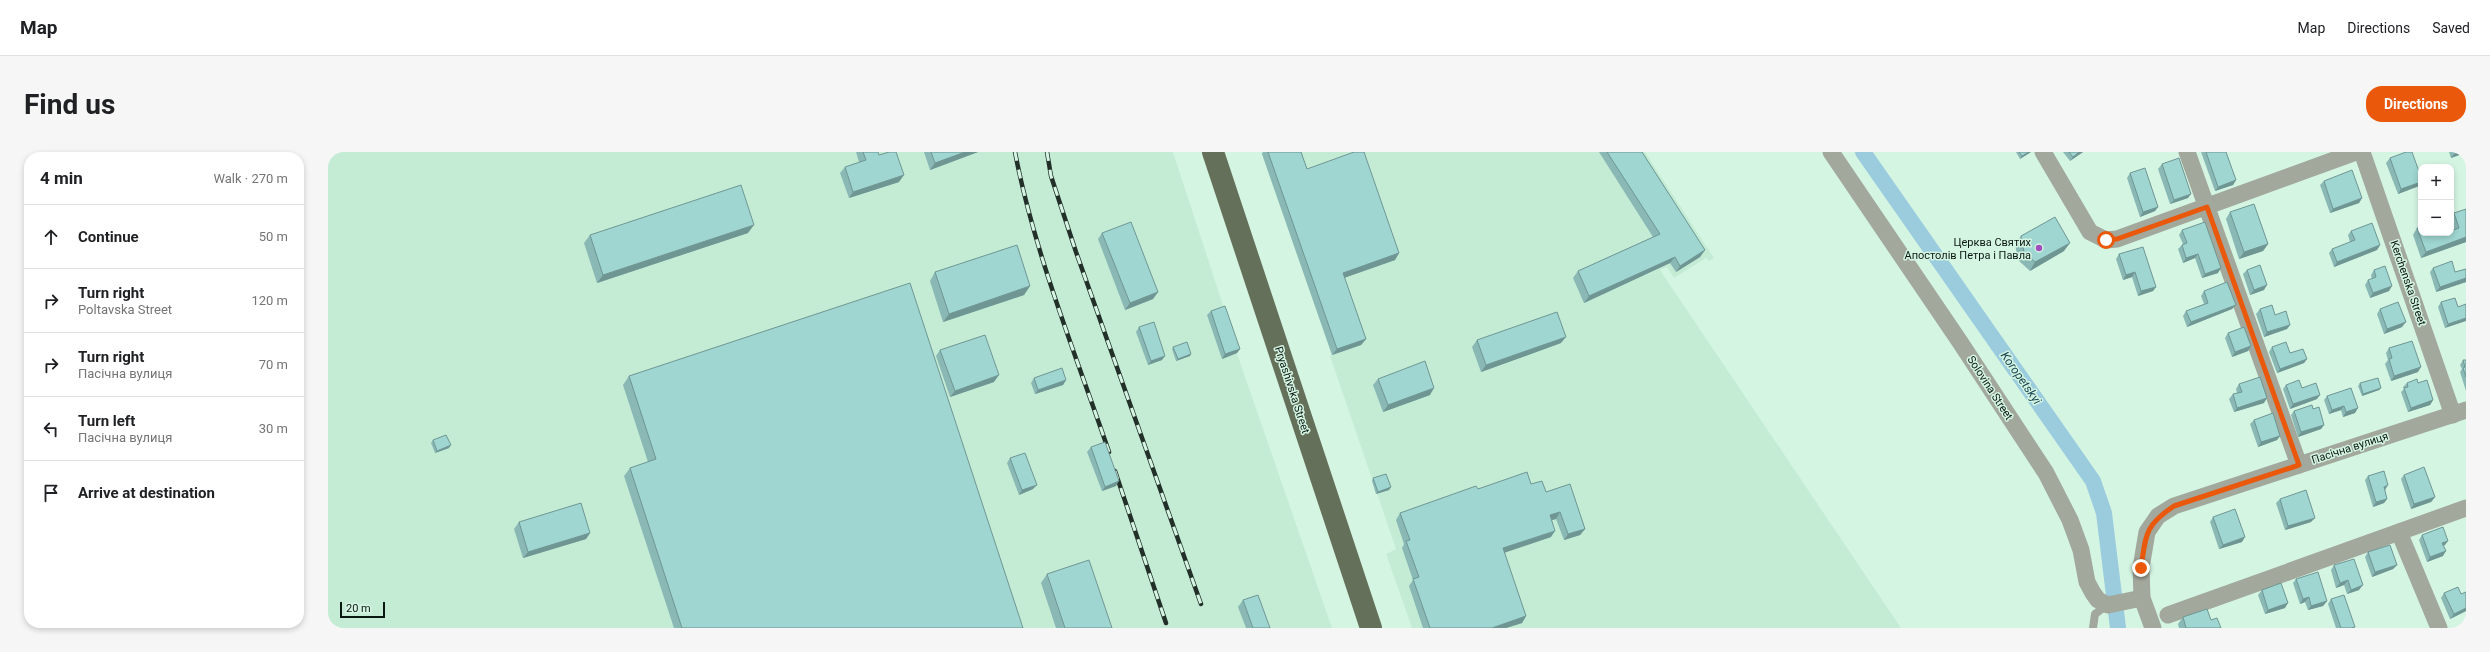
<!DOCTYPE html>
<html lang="en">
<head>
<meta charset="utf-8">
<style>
	body { margin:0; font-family:Roboto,sans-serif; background:#f6f6f6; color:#202124 }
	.controls { position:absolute; right:12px; top:12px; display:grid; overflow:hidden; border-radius:8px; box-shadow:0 2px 6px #0003 }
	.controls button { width:36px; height:36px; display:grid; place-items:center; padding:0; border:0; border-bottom:1px solid #e0e0e0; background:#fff; color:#202124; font:20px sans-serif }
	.scale { position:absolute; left:12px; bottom:10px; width:45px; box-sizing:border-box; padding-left:4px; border:2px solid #0b1711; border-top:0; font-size:11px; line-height:14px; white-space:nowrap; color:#0b1711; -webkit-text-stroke:3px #d5f5e3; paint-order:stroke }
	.stop { position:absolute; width:12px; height:12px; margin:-9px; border:3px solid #ea580c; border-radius:50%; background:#fff }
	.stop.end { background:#ea580c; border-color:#fff; box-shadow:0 1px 4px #0008 }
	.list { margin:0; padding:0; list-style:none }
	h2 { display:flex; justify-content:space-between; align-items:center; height:52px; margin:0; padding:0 16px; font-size:17px }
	h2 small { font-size:13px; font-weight:400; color:#757577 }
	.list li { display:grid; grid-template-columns:26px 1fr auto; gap:12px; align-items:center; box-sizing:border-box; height:64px; padding:0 16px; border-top:1px solid #e0e0e0 }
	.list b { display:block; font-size:15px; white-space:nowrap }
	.list p { margin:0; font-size:13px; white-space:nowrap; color:#757577 }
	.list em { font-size:13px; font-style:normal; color:#757577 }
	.icon { flex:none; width:22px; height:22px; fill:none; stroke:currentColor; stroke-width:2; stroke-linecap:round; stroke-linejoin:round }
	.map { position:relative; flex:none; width:2138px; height:476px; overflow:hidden; border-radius:16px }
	header { display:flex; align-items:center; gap:24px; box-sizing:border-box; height:56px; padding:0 20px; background:#fff; border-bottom:1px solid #e0e0e0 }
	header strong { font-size:19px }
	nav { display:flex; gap:22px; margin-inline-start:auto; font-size:14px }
	.intro { display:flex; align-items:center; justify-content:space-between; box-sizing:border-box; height:96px; padding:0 24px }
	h1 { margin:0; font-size:28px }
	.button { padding:10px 18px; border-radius:16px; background:#ea580c; color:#fff; font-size:14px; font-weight:700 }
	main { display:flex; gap:24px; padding:0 24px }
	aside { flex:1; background:#fff; border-radius:16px; box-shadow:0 2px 6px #0003 }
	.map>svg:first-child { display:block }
	.built { fill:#c4ecd5 }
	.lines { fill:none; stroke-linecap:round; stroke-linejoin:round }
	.canal { stroke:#9bccde; stroke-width:16 }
	.service { stroke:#a2a89c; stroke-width:8 }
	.minor { stroke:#a2a89c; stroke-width:17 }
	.primary { stroke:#65705a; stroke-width:22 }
	.rail-casing { stroke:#223029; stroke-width:4.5 }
	.rail { stroke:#d5f5e3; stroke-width:3; stroke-dasharray:9; stroke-linecap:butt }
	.wall { fill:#89b8b5 }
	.shaded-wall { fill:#6f9693 }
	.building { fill:#9fd6d2; stroke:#6f9693 }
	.route { stroke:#ea580c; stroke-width:5 }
	.poi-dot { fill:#a24ebd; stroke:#d5f5e3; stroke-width:1.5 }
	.labels { text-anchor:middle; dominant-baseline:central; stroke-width:3; stroke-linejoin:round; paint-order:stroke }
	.poi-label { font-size:11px; fill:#0b1711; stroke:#d5f5e3; text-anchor:end }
	.street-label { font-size:11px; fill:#0b1711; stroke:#d5f5e3 }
	.water-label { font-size:12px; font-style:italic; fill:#194452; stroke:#d5f5e3 }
</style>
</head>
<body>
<header>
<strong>Map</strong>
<nav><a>Map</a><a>Directions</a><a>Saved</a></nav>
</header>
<div class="intro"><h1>Find us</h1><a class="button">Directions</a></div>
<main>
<aside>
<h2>4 min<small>Walk · 270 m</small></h2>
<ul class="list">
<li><svg class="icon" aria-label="ahead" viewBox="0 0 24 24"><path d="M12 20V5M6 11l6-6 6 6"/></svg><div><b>Continue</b></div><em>50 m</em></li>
<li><svg class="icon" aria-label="right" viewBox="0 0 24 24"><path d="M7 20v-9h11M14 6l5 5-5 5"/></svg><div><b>Turn right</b><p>Poltavska Street</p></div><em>120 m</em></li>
<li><svg class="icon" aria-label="right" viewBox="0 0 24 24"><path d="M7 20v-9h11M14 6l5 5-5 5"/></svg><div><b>Turn right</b><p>Пасічна вулиця</p></div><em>70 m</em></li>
<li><svg class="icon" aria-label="left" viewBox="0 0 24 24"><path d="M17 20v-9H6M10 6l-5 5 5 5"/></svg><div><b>Turn left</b><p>Пасічна вулиця</p></div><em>30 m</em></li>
<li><svg class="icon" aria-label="arrive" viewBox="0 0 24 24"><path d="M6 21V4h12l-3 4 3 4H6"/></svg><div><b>Arrive at destination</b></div></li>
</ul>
</aside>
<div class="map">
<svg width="2138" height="476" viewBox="0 0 2138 476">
	<rect width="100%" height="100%" fill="#d5f5e3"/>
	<!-- built -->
	<g class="built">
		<path d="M0,0H845L895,153L894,158L1004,476H0Z"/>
		<path d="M933,0H1317L1386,106L1381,109L1378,106L1346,126L1339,115L1332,118L1573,476H1084L1058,402L1068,397L1002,204L1004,203Z"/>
	</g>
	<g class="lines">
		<!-- canal -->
		<path class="canal" d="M1535,0L1765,329L1776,361L1790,476"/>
		<!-- service -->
		<path class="service" d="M1765,476L1767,462L1779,453"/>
		<!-- minor -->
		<g class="minor">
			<path d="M1503,0L1632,190L1718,321L1742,368L1753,398L1759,430L1765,441L1770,448L1780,453L1814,446"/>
			<path d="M1715,0L1762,80L1778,88L1789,87L2028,0"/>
			<path d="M1859,0L1971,313"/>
			<path d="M2034,0L2125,263"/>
			<path d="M2071,380L2111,476"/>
			<path d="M1840,463L2138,356"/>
			<path d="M1825,476L1814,446L1813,416L1819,380L1830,364L1846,354L2138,258"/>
		</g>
		<!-- primary -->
		<path class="primary" d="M885,0L1043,476"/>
		<defs>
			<g id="rail">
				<path d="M687,0C706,100 748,203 781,300"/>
				<path d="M719,0L723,24L748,100L873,452"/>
				<path d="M787,319L838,471"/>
			</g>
		</defs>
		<!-- rail casing -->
		<use href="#rail" class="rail-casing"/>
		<!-- rail -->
		<use href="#rail" class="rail"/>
	</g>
	<!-- wall -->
	<g class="wall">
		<path d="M528,0H550L551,3L571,30L521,46L512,21L517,15L531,10Z"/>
		<path d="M596,0H650L602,18Z"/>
		<path d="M935,0H973L979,17L1071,101L1067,108L1016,126L1038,187L1033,193L1004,203L934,2Z"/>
		<path d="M1271,0H1314L1377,98L1372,105L1348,120L1342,111L1256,151L1245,126L1250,119L1325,85Z"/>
		<path d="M1688,0H1703L1692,7Z"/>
		<path d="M1735,0H1755L1742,9Z"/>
		<path d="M1873,0H1898L1908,28L1905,33L1887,39Z"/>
		<path d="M2121,0H2138V6L2136,7L2134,2L2123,6Z"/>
		<path d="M2062,6L2091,34L2070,42L2058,11Z"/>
		<path d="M1834,12L1860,46L1842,52L1830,17Z"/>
		<path d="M1802,21L1830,55L1827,59L1812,65L1799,26Z"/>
		<path d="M1996,29L2034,46L2031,51L2002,61L1992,33Z"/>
		<path d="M1902,60L1940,92L1935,99L1911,107L1898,67Z"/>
		<path d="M2126,61L2138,90L2093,106L2085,83L2089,76L2115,82L2125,78L2123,74V65Z"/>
		<path d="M1854,78L1890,121L1874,126L1867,106L1855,111L1850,97L1855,92L1851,83Z"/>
		<path d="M2023,79L2052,93L2049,98L2006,115L2001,101L2004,97L2022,90L2020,83Z"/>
		<path d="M420,81L269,131L256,91L262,83Z"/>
		<path d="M774,81L830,140L825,147L797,158L770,87Z"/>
		<path d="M1693,84L1736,99L1702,119L1690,108L1687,92Z"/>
		<path d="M1791,102L1828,135L1825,139L1810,144L1804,125L1795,128L1788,107Z"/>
		<path d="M2105,116L2127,120L2138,117V130L2108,140L2102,120Z"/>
		<path d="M1919,118L1936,138L1922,143L1915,122Z"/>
		<path d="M2046,118L2061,139L2042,146L2037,133L2040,128L2044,127L2043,123Z"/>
		<path d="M607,120L702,134L696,143L615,170L602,129Z"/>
		<path d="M1876,139L1908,153L1904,157L1859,175L1855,164L1858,159L1876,152L1873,144Z"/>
		<path d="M2113,150L2130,155L2138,152L2117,176L2110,155Z"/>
		<path d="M1932,157L1947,163L1962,173L1959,177L1936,185L1928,162Z"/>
		<path d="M2052,157L2074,175L2056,182L2049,162Z"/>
		<path d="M883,159L912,197L909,201L894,207L879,163Z"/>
		<path d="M811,175L834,208L820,213L808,180Z"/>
		<path d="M1900,181L1923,194L1920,199L1904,205L1897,186Z"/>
		<path d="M1149,188L1233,191L1153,220L1144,195Z"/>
		<path d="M845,195L862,204L848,209L844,197Z"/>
		<path d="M1944,195L1962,201L1979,207L1976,211L1949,221L1941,200Z"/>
		<path d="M2061,196L2090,220L2063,229L2057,212L2060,208L2058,201Z"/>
		<path d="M612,198L666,230L622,245L608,204Z"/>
		<path d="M2135,208H2138V239L2132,220L2134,217L2132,213Z"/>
		<path d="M301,224L695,476H346L296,324L302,316L320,310L295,233Z"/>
		<path d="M706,226L738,228L735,233L707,242L703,231Z"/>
		<path d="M1050,227L1102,243L1055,260L1045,233Z"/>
		<path d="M2032,231L2053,236L2051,238L2034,244L2030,234Z"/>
		<path d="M2079,231H2090L2105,248L2102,253L2080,260L2073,240L2076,237L2075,235Z"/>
		<path d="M1911,232L1936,251L1906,260L1901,247L1905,242L1909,241L1908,237Z"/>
		<path d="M1958,233L1974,236L1989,247L1962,257L1955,237Z"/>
		<path d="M1999,244L2027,261L2015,265L2013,258L2001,262L1996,248Z"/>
		<path d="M1985,257L1996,273L1993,277L1970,285L1963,263L1966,259Z"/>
		<path d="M1926,268L1952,284L1949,288L1930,295L1922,272Z"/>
		<path d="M105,288L121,296L107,301L103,291Z"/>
		<path d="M763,295L788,334L774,339L759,300Z"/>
		<path d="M682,306L705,337L691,343L679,311Z"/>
		<path d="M2076,323L2107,345L2103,350L2083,357L2073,327Z"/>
		<path d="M2040,324L2057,338L2059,347L2056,351L2045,355L2037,328Z"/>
		<path d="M1045,326L1063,335L1061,338L1048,342L1044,329Z"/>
		<path d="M1203,332L1218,340L1257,377L1252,383L1236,388L1228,367L1224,368L1223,385L1176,400L1198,464L1194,471L1178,476H1095L1081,434L1085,428L1074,396L1076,392L1068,368L1072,361L1150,337Z"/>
		<path d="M1952,347L1983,370L1957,378L1948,351Z"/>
		<path d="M1885,365L1914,390L1891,397L1882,370Z"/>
		<path d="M191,370L262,381L258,387L195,406L186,377Z"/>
		<path d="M2094,383L2117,393L2116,394L2115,404L2099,410L2091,388Z"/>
		<path d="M2040,400L2069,413L2065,417L2044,425L2037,405Z"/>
		<path d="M2006,413L2031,438L2019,442L2016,433L2008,436L2003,418Z"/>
		<path d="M719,422L784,476H728L713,431Z"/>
		<path d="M1968,427L1999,449L1995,454L1980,458L1977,450L1972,452L1965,431Z"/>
		<path d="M1934,438L1957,456L1937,462L1930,443Z"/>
		<path d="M2138,440V459L2122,467L2113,446L2116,441L2133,442Z"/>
		<path d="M2003,447L2027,475L2026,476H2008L2000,452Z"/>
		<path d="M915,448L942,476H918L910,455Z"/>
		<path d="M1855,465L1893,476H1851L1850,472Z"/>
	</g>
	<!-- shaded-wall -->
	<g class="shaded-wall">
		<path d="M637,0H650L602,18L607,11Z"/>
		<path d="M1701,0H1703L1692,7L1694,4Z"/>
		<path d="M1751,0H1755L1742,9L1745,5Z"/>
		<path d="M2131,0H2136L2134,2L2123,6L2126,2Z"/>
		<path d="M576,23L571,30L521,46L525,40Z"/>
		<path d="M1908,28L1905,33L1887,39L1890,35Z"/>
		<path d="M2093,30V31L2091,34L2070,42L2073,37Z"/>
		<path d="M1863,42L1860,46L1842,52L1846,48Z"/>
		<path d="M2034,46L2031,51L2002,61L2005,57Z"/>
		<path d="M1830,55L1827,59L1812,65L1815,60Z"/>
		<path d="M426,73L420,81L269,131L275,123Z"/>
		<path d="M2138,85V90L2093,106L2098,100Z"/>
		<path d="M1742,91L1736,99L1702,119L1707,110Z"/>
		<path d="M1940,92L1935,99L1911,107L1916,100Z"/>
		<path d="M2052,93L2049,98L2006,115L2009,110Z"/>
		<path d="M1377,98L1372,105L1348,120L1352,114Z"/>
		<path d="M1071,101L1067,108L1010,128L1015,121Z"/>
		<path d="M1870,102L1867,106L1855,111L1858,106Z"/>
		<path d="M1347,105L1342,111L1256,151L1261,144Z"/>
		<path d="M1893,116L1890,121L1874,126L1877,122Z"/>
		<path d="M1807,120L1804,125L1795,128L1798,123Z"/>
		<path d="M2138,126V130L2108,140L2112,135Z"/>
		<path d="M1939,133L1936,138L1922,143L1926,138Z"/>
		<path d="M702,134L696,143L615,170L621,162Z"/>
		<path d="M2064,134L2061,139L2042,146L2045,141Z"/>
		<path d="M1828,135L1825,139L1810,144L1813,139Z"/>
		<path d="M830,140L825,147L797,158L802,151Z"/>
		<path d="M1908,153L1904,157L1859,175L1863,170Z"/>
		<path d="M2138,166V169L2117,176L2120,172Z"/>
		<path d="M2078,170L2074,175L2056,182L2059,177Z"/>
		<path d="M1962,173L1959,177L1936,185L1939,180Z"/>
		<path d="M1238,185L1233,191L1153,220L1158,213Z"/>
		<path d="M1038,187L1033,193L1004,203L1009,197Z"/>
		<path d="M1923,194L1920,199L1904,205L1907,200Z"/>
		<path d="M912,197L909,201L894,207L897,202Z"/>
		<path d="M863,202L862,204L848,209L850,207Z"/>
		<path d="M837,204L834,208L820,213L823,209Z"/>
		<path d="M1979,207L1976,211L1949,221L1952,217Z"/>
		<path d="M2093,215L2090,220L2063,229L2066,224Z"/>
		<path d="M671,223L666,230L622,245L627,239Z"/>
		<path d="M738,228L735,233L707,242L710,238Z"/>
		<path d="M1106,236L1102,243L1055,260L1060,253Z"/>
		<path d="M2053,236L2051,238L2034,244L2035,242Z"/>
		<path d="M1992,243L1989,247L1962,257L1965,252Z"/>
		<path d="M1939,246L1936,251L1906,260L1909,256Z"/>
		<path d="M2105,248L2102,253L2080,260L2083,256Z"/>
		<path d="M2016,254L2013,258L2001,262L2004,258Z"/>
		<path d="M2030,256L2027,261L2015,265L2018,260Z"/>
		<path d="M1996,273L1993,277L1970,285L1973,280Z"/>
		<path d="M1952,284L1949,288L1930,295L1933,290Z"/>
		<path d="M123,293L121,296L107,301L109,299Z"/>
		<path d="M791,329L788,334L774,339L777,335Z"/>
		<path d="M709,333L705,337L691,343L694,338Z"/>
		<path d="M2060,333L2057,338L2056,335Z"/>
		<path d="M1063,335L1061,338L1048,342L1050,340Z"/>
		<path d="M2107,345L2103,350L2083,357L2086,352Z"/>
		<path d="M2059,347L2056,351L2045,355L2048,350Z"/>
		<path d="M1232,360L1228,367L1217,370L1222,363Z"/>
		<path d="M1987,366L1983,370L1957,378L1960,374Z"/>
		<path d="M1257,377L1252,383L1236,388L1240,382Z"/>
		<path d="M1227,379L1223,385L1170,403L1175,396Z"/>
		<path d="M262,381L258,387L195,406L200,400Z"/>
		<path d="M1917,385L1914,390L1891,397L1895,393Z"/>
		<path d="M2120,389L2117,393L2111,395L2114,391Z"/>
		<path d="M2118,399L2115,404L2099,410L2102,405Z"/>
		<path d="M2069,413L2065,417L2044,425L2047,420Z"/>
		<path d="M2020,428L2016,433L2008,436L2012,431Z"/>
		<path d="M2035,433L2031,438L2019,442L2023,438Z"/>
		<path d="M1981,445L1977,450L1972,452L1975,447Z"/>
		<path d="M1999,449L1995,454L1980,458L1983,454Z"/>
		<path d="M1960,451L1957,456L1937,462L1940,458Z"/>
		<path d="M2138,456V459L2122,467L2126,462Z"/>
		<path d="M1198,464L1194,471L1178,476H1164Z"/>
	</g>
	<!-- building -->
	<g class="building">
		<path d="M535,0H550L551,3L561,0H568L576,23L525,40L517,15L538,8Z"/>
		<path d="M603,0H637L607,11Z"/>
		<path d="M940,0H973L979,17L1026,0H1036L1071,101L1015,121L1038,187L1009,197Z"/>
		<path d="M1279,0H1314L1377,98L1352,114L1347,105L1261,144L1250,119L1332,82Z"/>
		<path d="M1691,0H1701L1694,4Z"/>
		<path d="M1741,0H1751L1745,5Z"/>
		<path d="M1878,0H1898L1908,28L1890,35Z"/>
		<path d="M2078,0H2084L2093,25V30L2073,37L2062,6Z"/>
		<path d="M1851,6L1863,42L1846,48L1834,12Z"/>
		<path d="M2112,13V15H2106Z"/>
		<path d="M1817,16L1830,55L1815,60L1802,21Z"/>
		<path d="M2024,18L2034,46L2005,57L1996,29Z"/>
		<path d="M413,33L426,73L275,123L262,83Z"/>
		<path d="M1926,52L1940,92L1916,100L1902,60Z"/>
		<path d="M2138,57V85L2098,100L2089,76L2093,75V81H2115V82L2118,81H2123V79L2131,76L2126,61Z"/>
		<path d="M1727,65L1742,91L1707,110L1696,100L1693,84Z"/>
		<path d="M803,70L830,140L802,151L774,81Z"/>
		<path d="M1877,70L1893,116L1877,122L1870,102L1858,106L1854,93L1859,91L1854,78Z"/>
		<path d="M2044,71L2052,93L2009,110L2004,97L2027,88L2023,79Z"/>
		<path d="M689,93L702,134L621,162L607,120Z"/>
		<path d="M1815,95L1828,135L1813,139L1807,120L1798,123L1791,102Z"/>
		<path d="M2124,109L2127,120L2138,117V126L2112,135L2105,116Z"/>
		<path d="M1932,113L1939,133L1926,138L1919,118Z"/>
		<path d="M2057,114L2064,134L2045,141L2040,128L2048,125L2046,118Z"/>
		<path d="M1899,130L1908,153L1863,170L1858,159L1880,151L1876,139Z"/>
		<path d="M582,131L695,476H354L302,316L328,307L301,224Z"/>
		<path d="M2127,146L2130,155L2138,152V166L2120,172L2113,150Z"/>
		<path d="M2070,150L2078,170L2059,177L2052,157Z"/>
		<path d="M1944,153L1947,163L1958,159L1962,173L1939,180L1932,157Z"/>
		<path d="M897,154L912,197L897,202L883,159Z"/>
		<path d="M1229,160L1238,185L1158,213L1149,188Z"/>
		<path d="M826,170L837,204L823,209L811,175Z"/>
		<path d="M1916,175L1923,194L1907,200L1900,181Z"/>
		<path d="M657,183L671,223L627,239L612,198Z"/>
		<path d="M2084,189L2093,215L2066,224L2061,207L2064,206L2061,196Z"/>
		<path d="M859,190L863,202L850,207L845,195Z"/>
		<path d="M1958,190L1962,201L1975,197L1979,207L1952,217L1944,195Z"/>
		<path d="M2135,208H2138V225L2135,216L2137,215Z"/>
		<path d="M1097,209L1106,236L1060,253L1050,227Z"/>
		<path d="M734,216L738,228L710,238L706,226Z"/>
		<path d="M1932,225L1939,246L1909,256L1905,242L1914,240L1911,232Z"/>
		<path d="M2050,226L2053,236L2035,242L2032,231Z"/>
		<path d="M2089,227L2090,231L2099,228L2105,248L2083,256L2076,236L2080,235L2079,231Z"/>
		<path d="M1971,228L1974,236L1988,231L1992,243L1965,252L1958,233Z"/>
		<path d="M2023,236L2030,256L2018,260L2016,254L2004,258L1999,244Z"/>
		<path d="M1984,253L1985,257L1991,255L1996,273L1973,280L1966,259Z"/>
		<path d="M1945,261L1952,284L1933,290L1926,268Z"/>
		<path d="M118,283L123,293L109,299L105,288Z"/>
		<path d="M777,290L791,329L777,335L763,295Z"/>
		<path d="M697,301L709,333L694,338L682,306Z"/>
		<path d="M2096,315L2107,345L2086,352L2076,323Z"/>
		<path d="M2056,319L2060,333L2056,335L2059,347L2048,350L2040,324Z"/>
		<path d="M1199,320L1203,332L1214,329L1218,340L1242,332L1257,377L1240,382L1232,360L1222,363L1227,379L1175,396L1198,464L1164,476H1102L1085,427L1091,425L1078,389L1082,388L1072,361L1148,334L1150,337Z"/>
		<path d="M1058,322L1063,335L1050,340L1045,326Z"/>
		<path d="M1978,338L1987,366L1960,374L1952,347Z"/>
		<path d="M253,351L262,381L200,400L191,370Z"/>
		<path d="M1907,357L1917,385L1895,393L1885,365Z"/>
		<path d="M2115,375L2120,389L2114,391L2118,399L2102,405L2094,383Z"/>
		<path d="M2062,393L2069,413L2047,420L2040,400Z"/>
		<path d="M2026,407L2035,433L2023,438L2020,428L2012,431L2006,413Z"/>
		<path d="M761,408L784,476H737L719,422Z"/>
		<path d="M1990,420L1999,449L1983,454L1981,445L1975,447L1968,427Z"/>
		<path d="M1953,431L1960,451L1940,458L1934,438Z"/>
		<path d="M2130,435L2133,442L2138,440V456L2126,462L2116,441Z"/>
		<path d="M930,443L942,476H925L915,448Z"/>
		<path d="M2016,443L2027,475L2023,476H2013L2003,447Z"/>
		<path d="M1879,457L1883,468L1889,466L1893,476H1858L1855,465Z"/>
	</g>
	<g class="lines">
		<!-- route -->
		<path class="route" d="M1778,88L1789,87L1879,55L1971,313L1846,354C1816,374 1818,383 1813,416"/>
	</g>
	<!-- markers -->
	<circle class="poi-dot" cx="1711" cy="96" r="4"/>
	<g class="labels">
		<!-- poi labels -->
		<g class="poi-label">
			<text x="1703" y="90">Церква Святих<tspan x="1703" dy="13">Апостолів Петра і Павла</tspan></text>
		</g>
		<!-- street labels -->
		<g class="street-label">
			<text transform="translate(2080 131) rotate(71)">Kerchenska Street</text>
			<text transform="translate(1662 236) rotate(57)">Solovina Street</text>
			<text transform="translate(964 238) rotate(72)">Pryashivska Street</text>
			<text transform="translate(2022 296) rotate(-18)">Пасічна вулиця</text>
		</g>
		<!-- water labels -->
		<g class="water-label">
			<text transform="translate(1693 226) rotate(55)">Koropetskyi</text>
		</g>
	</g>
</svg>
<div class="controls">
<button>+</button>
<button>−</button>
</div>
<div class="scale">20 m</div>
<div class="stop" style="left:1778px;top:88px"></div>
<div class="stop end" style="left:1813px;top:416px"></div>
</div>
</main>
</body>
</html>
